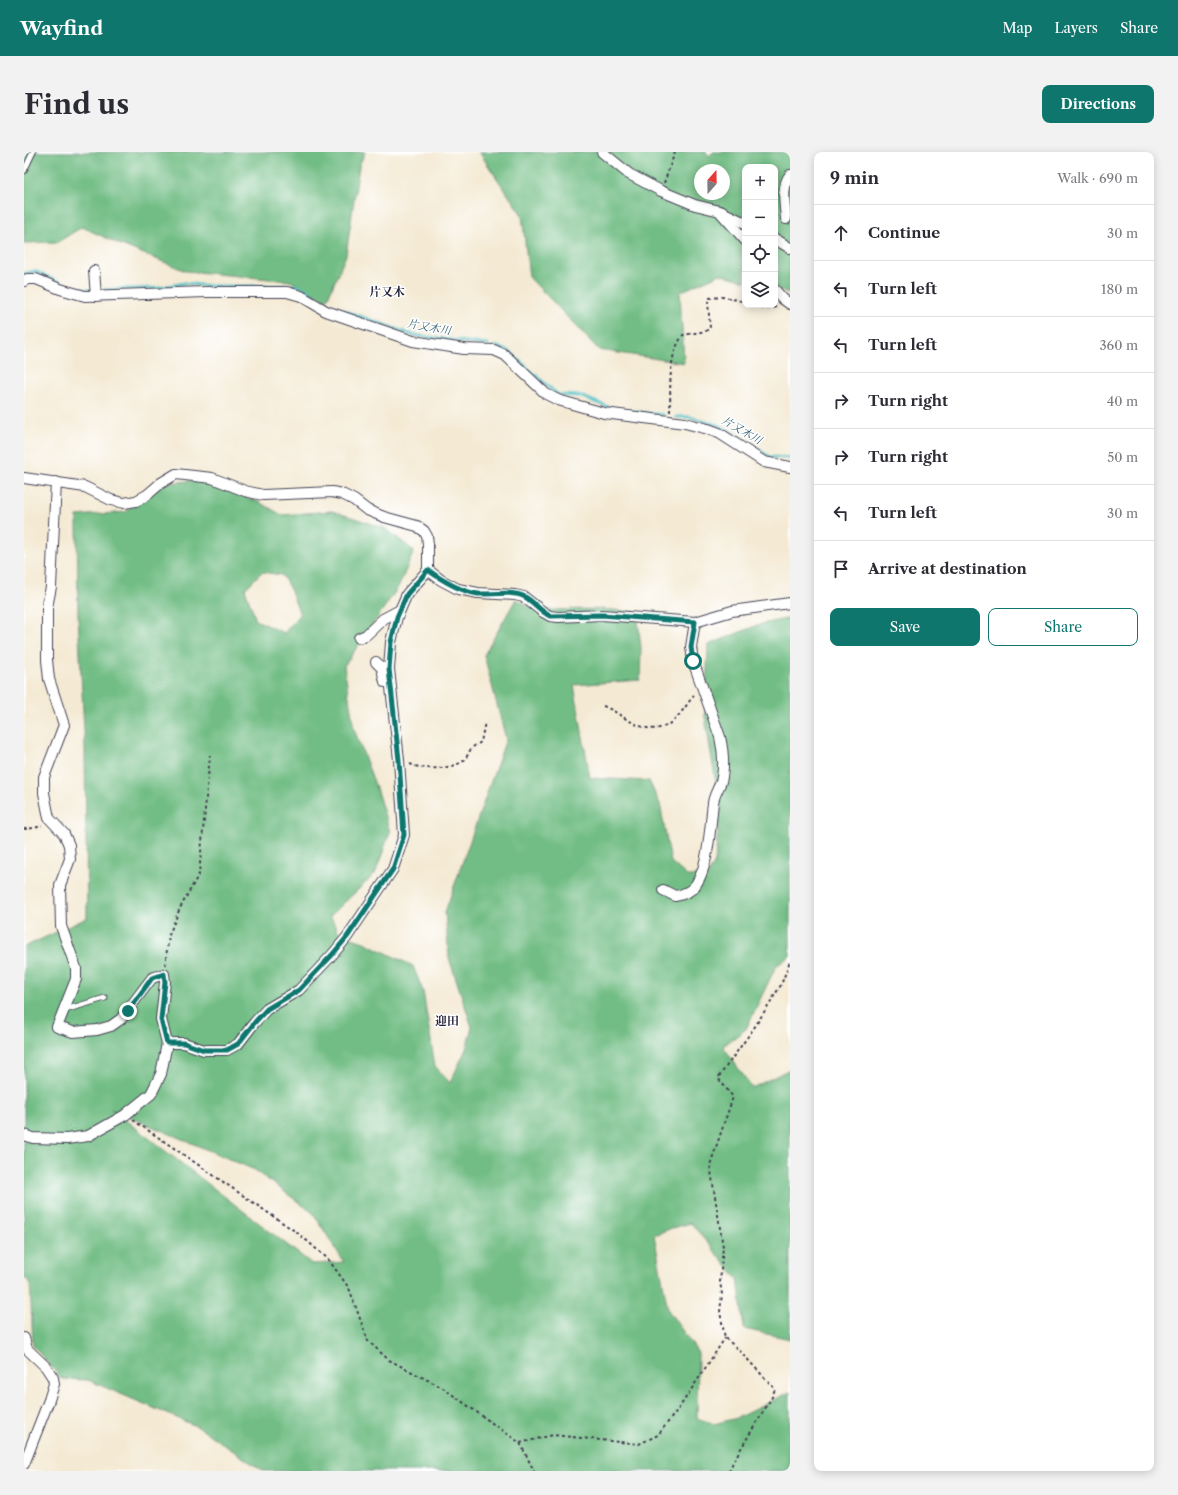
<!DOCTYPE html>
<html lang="en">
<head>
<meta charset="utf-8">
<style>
	body { margin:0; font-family:"Libre Caslon Text","Noto Serif JP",serif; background:#f2f2f3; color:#2b2b33 }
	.controls { position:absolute; right:12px; top:12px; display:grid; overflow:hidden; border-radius:8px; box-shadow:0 2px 10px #0003 }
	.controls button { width:36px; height:36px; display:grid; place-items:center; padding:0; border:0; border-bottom:1px solid #e1e1e2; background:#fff; color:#2b2b33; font:20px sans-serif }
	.compass { position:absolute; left:670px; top:12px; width:36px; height:36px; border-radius:50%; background:#fff; box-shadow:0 2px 10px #0003; rotate:20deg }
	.stop { position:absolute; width:12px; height:12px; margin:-9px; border:3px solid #0f766e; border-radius:50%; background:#fff }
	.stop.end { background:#0f766e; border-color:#fff; box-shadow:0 1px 4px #0008 }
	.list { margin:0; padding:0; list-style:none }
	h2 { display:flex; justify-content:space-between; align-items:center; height:52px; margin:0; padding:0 16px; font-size:17px }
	h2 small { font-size:13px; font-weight:400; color:#7c7c81 }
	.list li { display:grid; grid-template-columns:26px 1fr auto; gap:12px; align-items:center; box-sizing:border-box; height:56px; padding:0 16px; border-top:1px solid #e1e1e2 }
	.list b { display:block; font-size:15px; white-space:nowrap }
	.list em { font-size:13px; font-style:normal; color:#7c7c81 }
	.actions { display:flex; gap:8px; padding:12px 16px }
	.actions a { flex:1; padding:9px 0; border:1px solid #0f766e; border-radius:8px; text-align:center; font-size:14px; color:#0f766e }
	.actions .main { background:#0f766e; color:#fff }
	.icon { flex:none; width:22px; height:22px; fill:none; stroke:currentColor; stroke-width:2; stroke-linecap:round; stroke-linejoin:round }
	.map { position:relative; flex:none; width:766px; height:1319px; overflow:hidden; border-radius:8px }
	header { display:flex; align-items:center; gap:24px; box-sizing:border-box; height:56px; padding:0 20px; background:#0f766e; color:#fff }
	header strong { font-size:19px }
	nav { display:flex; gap:22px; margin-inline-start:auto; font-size:14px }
	.intro { display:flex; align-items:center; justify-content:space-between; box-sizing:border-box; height:96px; padding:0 24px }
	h1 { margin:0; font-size:28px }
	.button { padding:10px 18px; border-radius:8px; background:#0f766e; color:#fff; font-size:14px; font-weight:700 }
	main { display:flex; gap:24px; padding:0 24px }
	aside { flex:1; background:#fff; border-radius:8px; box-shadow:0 2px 10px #0003 }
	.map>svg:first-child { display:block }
	.forest { fill:#72bd85; stroke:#4a7060; fill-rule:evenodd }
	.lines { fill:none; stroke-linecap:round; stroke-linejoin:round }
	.stream { stroke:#53c1c9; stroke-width:3 }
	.lane-casing { stroke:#424052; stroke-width:7 }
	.street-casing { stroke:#424052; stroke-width:12 }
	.path { stroke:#424052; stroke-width:2; stroke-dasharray:3 3; stroke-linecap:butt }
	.lane { stroke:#fff; stroke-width:5 }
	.street { stroke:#fff; stroke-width:10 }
	.route { stroke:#0f766e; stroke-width:5 }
	.labels { text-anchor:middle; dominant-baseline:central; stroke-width:3; stroke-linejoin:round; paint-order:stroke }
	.water-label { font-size:11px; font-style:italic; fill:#366274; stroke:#fff }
	.quarter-label { font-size:12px; font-weight:bold; fill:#22223b; stroke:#fff }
</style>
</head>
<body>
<header>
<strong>Wayfind</strong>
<nav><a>Map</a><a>Layers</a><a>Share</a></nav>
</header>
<div class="intro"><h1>Find us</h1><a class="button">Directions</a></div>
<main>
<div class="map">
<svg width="766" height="1319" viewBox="0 0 766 1319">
	<rect width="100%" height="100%" fill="#fff"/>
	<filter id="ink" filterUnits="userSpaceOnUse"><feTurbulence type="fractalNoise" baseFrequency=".025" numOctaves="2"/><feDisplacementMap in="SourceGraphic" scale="8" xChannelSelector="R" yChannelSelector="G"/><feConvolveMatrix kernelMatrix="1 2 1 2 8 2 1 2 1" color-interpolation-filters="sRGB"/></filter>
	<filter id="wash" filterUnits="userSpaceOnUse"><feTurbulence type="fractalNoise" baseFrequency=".012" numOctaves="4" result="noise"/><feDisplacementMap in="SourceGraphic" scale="16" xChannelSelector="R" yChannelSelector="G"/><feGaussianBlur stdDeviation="0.9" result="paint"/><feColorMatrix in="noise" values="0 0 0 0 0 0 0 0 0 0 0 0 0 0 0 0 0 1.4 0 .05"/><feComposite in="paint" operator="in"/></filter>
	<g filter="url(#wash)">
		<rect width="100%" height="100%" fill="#f4ead4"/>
		<!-- forest -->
		<g class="forest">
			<path d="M0,0H341L335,14L322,103L303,148L266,129L162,119L95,92L58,75L34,90L0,91Z"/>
			<path d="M455,0H682L685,4L689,0H766V141L751,137V15H721V129L696,122L656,140L660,211L575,198L505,125L498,63ZM676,18H700V42H676Z"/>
			<path d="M173,328L235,350L258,363L308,359L361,376L390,399L375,434L320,514L330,577L350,630L366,680L351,722L306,764L316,782L340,790L389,814L399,839L411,914L426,931L442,897L448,875L425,806L421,760L482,587L460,503L492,447L511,458L577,457L613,460L617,496L616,528L550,533L566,626L625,629L636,652L647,710L663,724H683L691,710L696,655L681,565L684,493L734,473L766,466V804L752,814L722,877L699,894L728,936L766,917V1187L720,1177L714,1127L667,1071L648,1076L630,1083L644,1158L674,1201L673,1266L690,1272L713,1266L766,1240V1319H239L174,1275L64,1228L38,1227L9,1194L6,1131L0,1124V795L63,766L61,597L54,464L53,364L102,360L127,333ZM238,420L258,423L267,439L276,463L260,481L232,468L221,437ZM87,957L231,1018L289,1061L320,1110L288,1112Z"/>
		</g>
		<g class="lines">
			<!-- stream -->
			<g class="stream">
				<path d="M0,122L11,119L37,131L51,136L66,138L134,136L161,131L183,134H274L284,139L299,151L389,183L464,193"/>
				<path d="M471,194L484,199L534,243L556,244L589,257L639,263"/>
				<path d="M652,265H666L697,274L746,305L766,306"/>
			</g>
		</g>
	</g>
	<g filter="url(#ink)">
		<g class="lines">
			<defs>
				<g id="lane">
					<path d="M0,19L9,0"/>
					<path d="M41,858L81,846"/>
				</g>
				<g id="street">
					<path d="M578,0L605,22L637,39L671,53L696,59L721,71"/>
					<path d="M697,61L721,88"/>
					<path d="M762,67C761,54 757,34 766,23"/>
					<path d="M751,87L766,96"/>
					<path d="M70,119L72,144"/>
					<path d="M0,129L3,127H12L36,137L61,144L183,140H263L277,144L302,159L389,189L440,197L470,198L481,203L522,242L534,248L580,261L661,271L684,277L695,281L740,310L766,315"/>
					<path d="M751,138L759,147L766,152"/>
					<path d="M0,326L61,335L87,348L100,351L112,349L123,343L137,331L152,322L188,326L221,339L239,343L308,340L318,342L330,348L343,358L360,365L393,374L400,379L403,384L404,392V418L383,442L373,465L367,490L365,517L375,608L380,683L369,717L323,785L308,803L275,838L243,857L231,870L214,892L203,898H180L160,891H143"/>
					<path d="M404,418L417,428L434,437L454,441L491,443L500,445L519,460L526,464L534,465L578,463L671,470L708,459L766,451"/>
					<path d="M335,486L342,483L359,467L376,458"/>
					<path d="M352,510L358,516L361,530"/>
					<path d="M639,738L651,744C657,743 664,740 668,737C685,721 686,673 689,651C690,641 697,634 698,625C700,613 699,598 696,585L669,509L667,495L671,470"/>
					<path d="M0,983L9,986L43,987L64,984L101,963L127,942L137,922L143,891L137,867L141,830L140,822L128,826L97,867L87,874L73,878L49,880L33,875L52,827V816L37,774L36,733L46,707L45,693L40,682L25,666L20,641V625L40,573L25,527L23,508V455L27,435L32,330"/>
					<path d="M0,1186L3,1197L22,1215L29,1226L30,1232L25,1248L0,1312"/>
				</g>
			</defs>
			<!-- lane casing -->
			<use href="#lane" class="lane-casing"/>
			<!-- street casing -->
			<use href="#street" class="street-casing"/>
			<!-- path -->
			<g class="path">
				<path d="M640,31L651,0"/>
				<path d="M732,153L742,157L754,155"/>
				<path d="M646,260C647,235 643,205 659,183L682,179L686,176L684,150L685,146L701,145L721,150"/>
				<path d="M579,554C588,557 595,563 604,568C639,589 652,569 671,541"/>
				<path d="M386,612C400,618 423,618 438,610C444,606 444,599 449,595C451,593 455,592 457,590L461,570"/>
				<path d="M0,677L10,676L18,674"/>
				<path d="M141,813L145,783L156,756L175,722L186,603"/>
				<path d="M109,968L275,1082L304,1107L325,1136L344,1189L365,1208L419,1236L496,1291L510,1319"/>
				<path d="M496,1291L529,1283L615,1292L634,1283L655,1256L701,1186"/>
				<path d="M705,1319L710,1308L748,1245L751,1237L714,1197L701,1186L696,1160L698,1142L696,1130L699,1095L686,1013L709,945L694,926L730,876L757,833L766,809"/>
			</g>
			<!-- lane -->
			<use href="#lane" class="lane"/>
			<!-- street -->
			<use href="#street" class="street"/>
		</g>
	</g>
	<g class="lines" filter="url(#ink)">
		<!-- route -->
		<path class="route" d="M104,859L128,826L140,822L141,830L137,867L143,891H160L180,898H203L214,892L231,870L243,857L275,838L308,803L323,785L369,717L380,683L375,608L365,517L367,490L373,465L383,442L404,418C419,429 435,439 454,442C468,443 487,438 501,445C510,450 516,459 526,464L578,463L671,470L667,495L669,509"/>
	</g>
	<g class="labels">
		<!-- water labels -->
		<g class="water-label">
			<text transform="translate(405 175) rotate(10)">片又木川</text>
			<text transform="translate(718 278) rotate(30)">片又木川</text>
		</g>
		<!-- quarter labels -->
		<g class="quarter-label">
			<text x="363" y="139">片又木</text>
			<text x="423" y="868">迎田</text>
		</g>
	</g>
</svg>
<div class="controls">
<button>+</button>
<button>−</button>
<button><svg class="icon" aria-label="locate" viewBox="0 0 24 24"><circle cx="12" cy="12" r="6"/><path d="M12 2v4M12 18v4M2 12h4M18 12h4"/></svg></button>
<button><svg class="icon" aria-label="layers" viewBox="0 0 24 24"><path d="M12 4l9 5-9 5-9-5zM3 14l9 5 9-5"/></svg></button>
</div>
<svg class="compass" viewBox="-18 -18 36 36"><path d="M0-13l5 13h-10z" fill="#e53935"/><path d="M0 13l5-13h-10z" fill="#7c7c81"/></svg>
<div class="stop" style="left:669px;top:509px"></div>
<div class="stop end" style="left:104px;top:859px"></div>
</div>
<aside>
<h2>9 min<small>Walk · 690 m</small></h2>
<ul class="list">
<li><svg class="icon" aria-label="ahead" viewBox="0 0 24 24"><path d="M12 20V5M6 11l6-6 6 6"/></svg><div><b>Continue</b></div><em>30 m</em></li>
<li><svg class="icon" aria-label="left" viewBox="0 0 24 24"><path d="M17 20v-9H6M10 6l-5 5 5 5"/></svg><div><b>Turn left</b></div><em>180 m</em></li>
<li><svg class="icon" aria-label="left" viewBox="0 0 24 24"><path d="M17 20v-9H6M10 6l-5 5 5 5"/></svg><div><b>Turn left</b></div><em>360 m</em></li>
<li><svg class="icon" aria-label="right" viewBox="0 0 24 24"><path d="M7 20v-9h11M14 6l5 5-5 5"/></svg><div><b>Turn right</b></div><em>40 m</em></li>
<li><svg class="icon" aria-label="right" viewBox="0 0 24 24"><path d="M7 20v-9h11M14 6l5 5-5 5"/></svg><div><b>Turn right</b></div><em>50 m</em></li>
<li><svg class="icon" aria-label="left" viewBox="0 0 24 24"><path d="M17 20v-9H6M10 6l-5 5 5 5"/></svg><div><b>Turn left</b></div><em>30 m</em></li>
<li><svg class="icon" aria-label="arrive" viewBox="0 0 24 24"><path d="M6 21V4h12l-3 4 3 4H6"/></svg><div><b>Arrive at destination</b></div></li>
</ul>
<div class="actions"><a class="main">Save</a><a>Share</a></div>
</aside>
</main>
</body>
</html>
